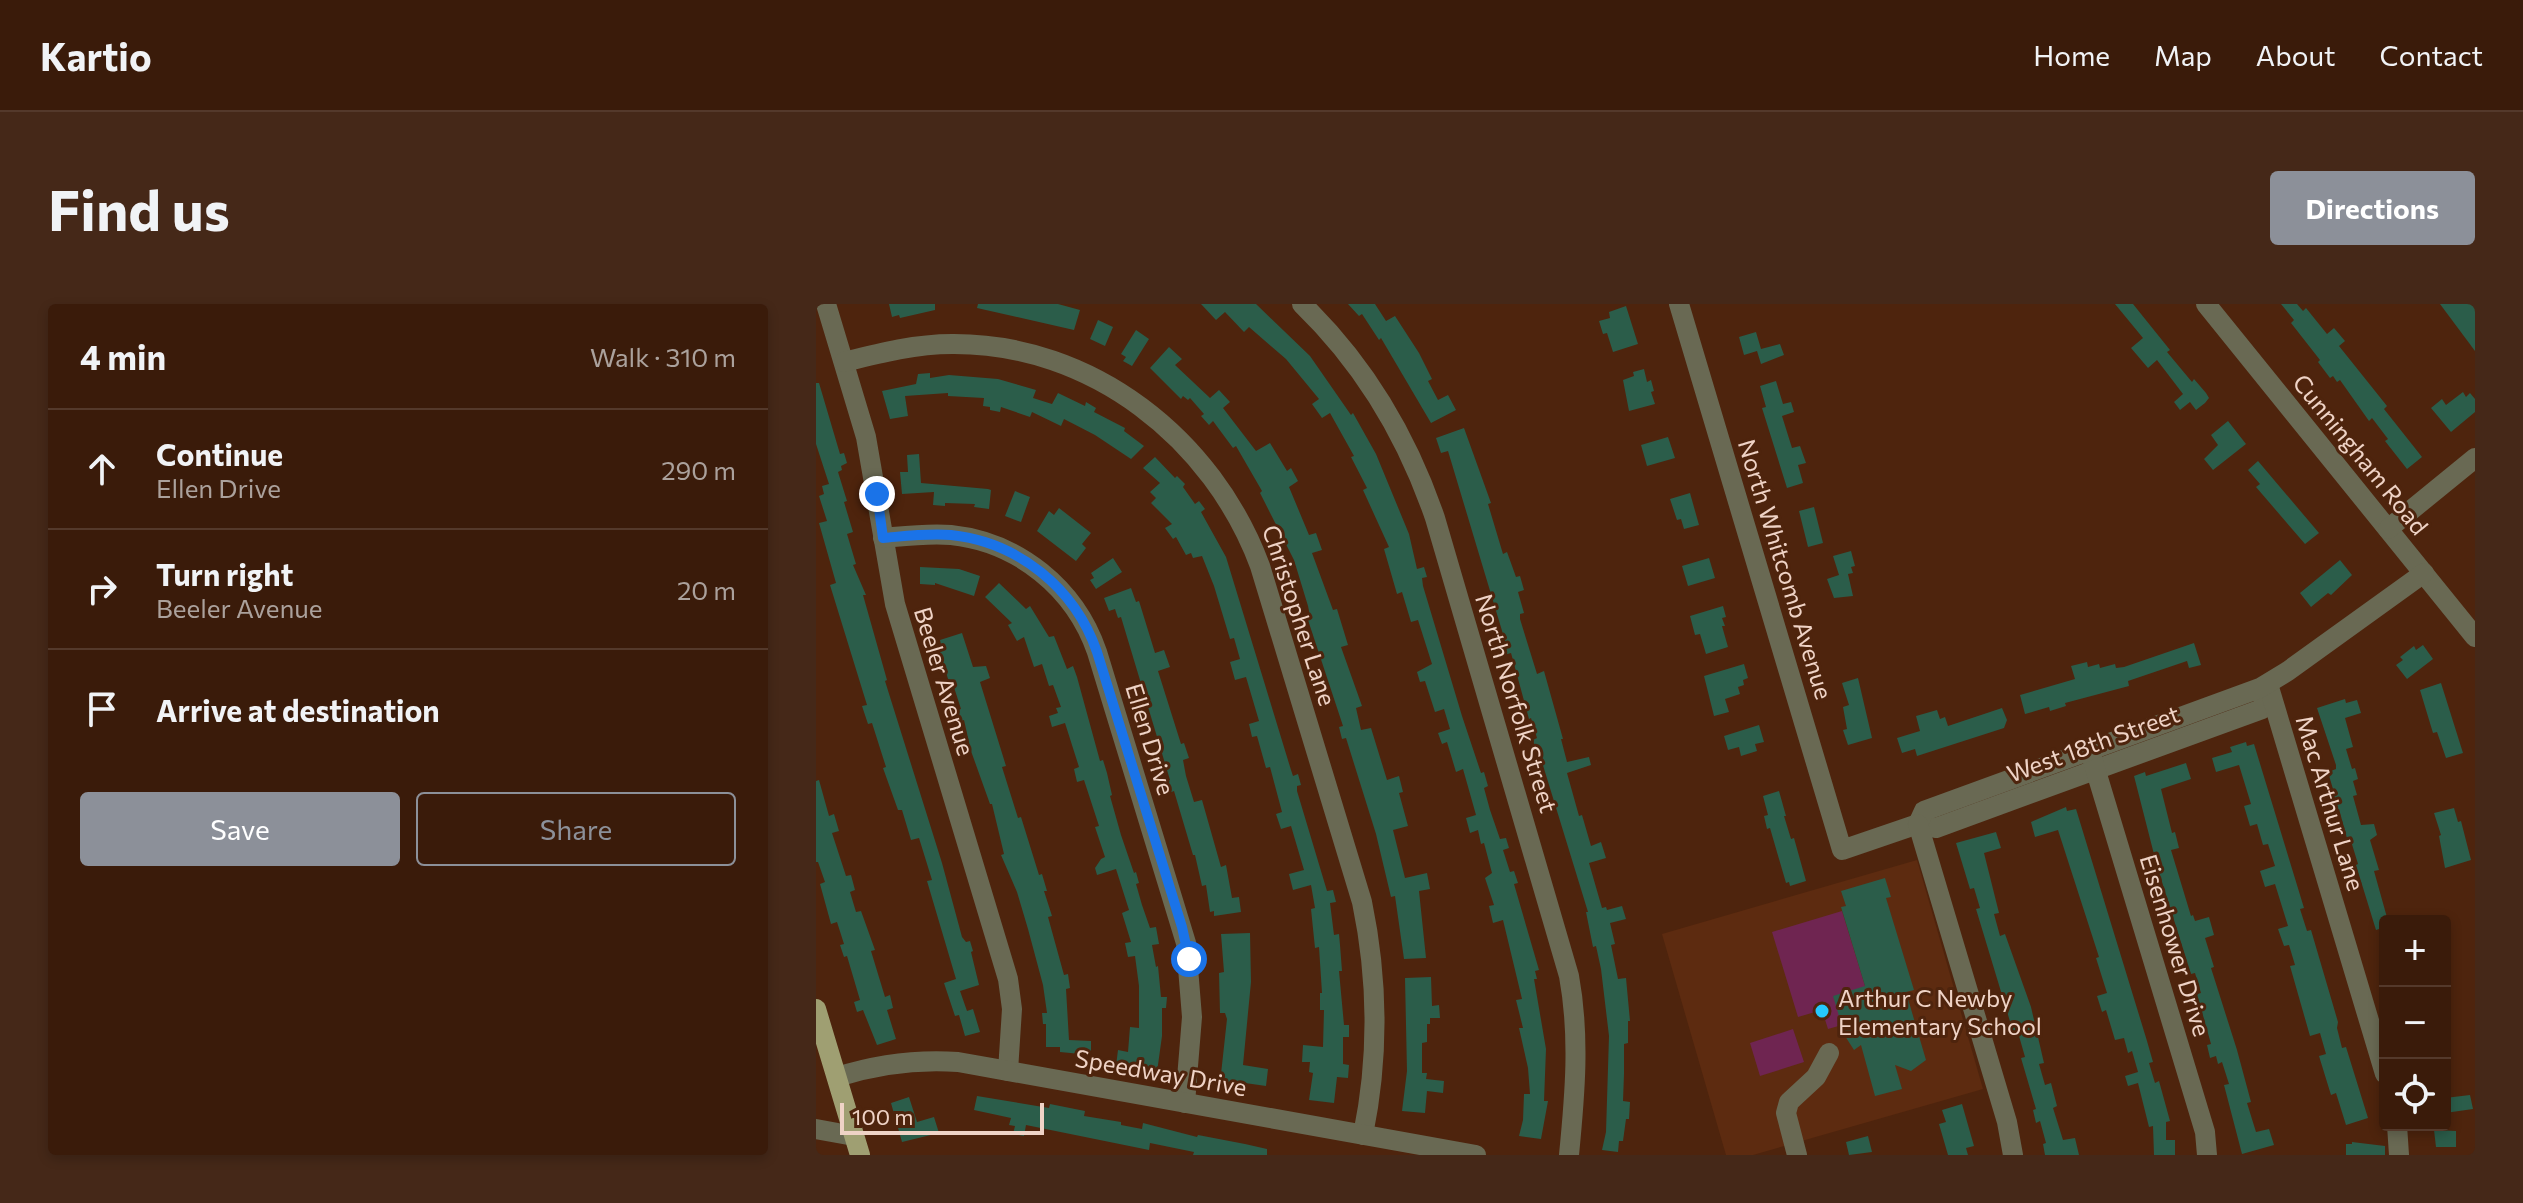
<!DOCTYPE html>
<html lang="en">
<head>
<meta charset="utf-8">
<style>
	body { margin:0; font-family:Commissioner,sans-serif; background:#452818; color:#f1f3f6 }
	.controls { position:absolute; right:24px; bottom:24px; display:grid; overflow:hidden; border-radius:8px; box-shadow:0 4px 12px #0003 }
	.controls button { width:72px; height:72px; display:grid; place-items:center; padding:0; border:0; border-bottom:2px solid #54392b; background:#3a1b0a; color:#f1f3f6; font:40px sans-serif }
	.scale { position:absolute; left:24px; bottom:20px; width:204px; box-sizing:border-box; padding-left:8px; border:4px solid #efd3c6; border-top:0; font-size:22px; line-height:28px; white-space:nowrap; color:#efd3c6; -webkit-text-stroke:6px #4e240d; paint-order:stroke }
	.stop { position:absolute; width:24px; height:24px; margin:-18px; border:6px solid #1a73e8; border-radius:50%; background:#fff }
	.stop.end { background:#1a73e8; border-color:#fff; box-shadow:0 2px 8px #0008 }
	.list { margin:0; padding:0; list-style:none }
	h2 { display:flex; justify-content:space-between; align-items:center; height:104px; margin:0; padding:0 32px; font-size:34px }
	h2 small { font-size:26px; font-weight:400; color:#aba19c }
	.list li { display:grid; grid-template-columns:52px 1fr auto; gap:24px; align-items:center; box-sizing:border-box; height:120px; padding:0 32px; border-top:2px solid #54392b }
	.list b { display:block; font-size:30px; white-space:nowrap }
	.list p { margin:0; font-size:26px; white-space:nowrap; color:#aba19c }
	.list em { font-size:26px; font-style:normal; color:#aba19c }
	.actions { display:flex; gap:16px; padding:24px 32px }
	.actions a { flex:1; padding:18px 0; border:2px solid #8c9099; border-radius:8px; text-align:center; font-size:28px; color:#8c9099 }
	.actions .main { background:#8c9099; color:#fff }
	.icon { flex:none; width:44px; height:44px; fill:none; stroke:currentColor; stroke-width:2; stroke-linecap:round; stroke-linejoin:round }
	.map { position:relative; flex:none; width:1659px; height:851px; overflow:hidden; border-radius:8px }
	header { display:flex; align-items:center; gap:48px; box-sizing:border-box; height:112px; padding:0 40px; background:#3a1b0a; border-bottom:2px solid #54392b }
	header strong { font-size:38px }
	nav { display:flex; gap:44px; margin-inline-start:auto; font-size:28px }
	.intro { display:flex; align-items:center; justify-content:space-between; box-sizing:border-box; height:192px; padding:0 48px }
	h1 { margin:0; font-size:56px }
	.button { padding:20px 36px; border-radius:8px; background:#8c9099; color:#fff; font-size:28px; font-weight:700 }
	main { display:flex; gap:48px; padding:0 48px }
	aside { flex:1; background:#3a1b0a; border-radius:8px; box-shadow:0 4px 12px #0003 }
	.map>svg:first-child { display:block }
	.built { fill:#5d2b10 }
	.green { fill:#6f2551 }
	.building { fill:#2b5d4a }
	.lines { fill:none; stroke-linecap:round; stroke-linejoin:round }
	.minor { stroke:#696953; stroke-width:20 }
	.major { stroke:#9f9f72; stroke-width:20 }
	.route { stroke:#1a73e8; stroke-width:10 }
	.poi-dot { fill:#25c9fe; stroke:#4e240d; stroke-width:3 }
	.labels { text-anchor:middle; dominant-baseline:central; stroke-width:6; stroke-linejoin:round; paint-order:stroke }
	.street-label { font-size:24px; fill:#efd3c6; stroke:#4e240d }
	.poi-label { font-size:24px; fill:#efd3c6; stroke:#4e240d; text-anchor:start }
</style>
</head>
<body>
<header>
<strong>Kartio</strong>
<nav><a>Home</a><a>Map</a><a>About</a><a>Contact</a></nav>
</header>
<div class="intro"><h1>Find us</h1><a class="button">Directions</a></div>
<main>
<aside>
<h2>4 min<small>Walk · 310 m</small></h2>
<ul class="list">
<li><svg class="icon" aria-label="ahead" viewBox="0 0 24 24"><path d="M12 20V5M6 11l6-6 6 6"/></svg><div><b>Continue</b><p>Ellen Drive</p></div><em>290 m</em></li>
<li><svg class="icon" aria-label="right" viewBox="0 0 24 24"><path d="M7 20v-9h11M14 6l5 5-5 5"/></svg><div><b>Turn right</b><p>Beeler Avenue</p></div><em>20 m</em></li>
<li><svg class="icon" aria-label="arrive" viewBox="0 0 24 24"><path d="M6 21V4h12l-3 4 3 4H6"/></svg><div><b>Arrive at destination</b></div></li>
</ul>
<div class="actions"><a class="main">Save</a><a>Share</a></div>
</aside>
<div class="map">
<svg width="1659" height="851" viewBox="0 0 1659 851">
	<rect width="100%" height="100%" fill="#4e240d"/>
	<!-- built -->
	<path class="built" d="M1101,556L1167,785L937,851H910L846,630Z"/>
	<!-- green -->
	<g class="green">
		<path d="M1026,607L1049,682L1026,721L1012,725L1006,706L982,713L956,628Z"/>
		<path d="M977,725L988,758L944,772L934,739Z"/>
	</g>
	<!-- building -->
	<g class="building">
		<path d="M73,0H119V6L84,14L83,11L76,13Z"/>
		<path d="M162,0H242L264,6L258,26L161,4Z"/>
		<path d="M385,0H440L494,52L535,111L537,109L560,150L593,230L601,265L608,263L611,273L606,274L607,282L646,412L665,469L668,468L672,482L668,484L674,506L684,535L690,534L693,544L687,546L694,568L698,567L702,579L698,580L723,666L719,667L721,675H718L730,745L728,797H732L725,835L703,832L707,816L708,790H714L712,764L703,724H707L700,696L706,695L687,616L677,619L673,602L678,601L669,574L676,569L668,539L665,540L662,526L654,529L650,514L660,511L647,465L640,468L631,438L626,440L622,429L634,425L628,405L619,408L609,377L604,378L601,368L616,360L602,316L595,318L586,288L581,290L568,245L573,243L547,186L551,184L535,153L538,152L514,109L506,114L496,100L503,95L470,55L433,23L428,28L409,8L400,16Z"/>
		<path d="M532,0H559L570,17L579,12L603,49L616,75L612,77L622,96L632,91L640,106L615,119L565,34L563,36L546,10L543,12Z"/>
		<path d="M1299,0H1317L1354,46L1351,48L1376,78L1378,75L1390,89L1393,94L1389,99L1380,106L1374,98L1364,106L1358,98L1367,90L1341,56L1332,64L1315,44L1327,34Z"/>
		<path d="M1465,0H1481L1487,7L1490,4L1511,30L1518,24L1529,37L1523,42L1571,102L1568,105L1606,153L1591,165L1569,137L1572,135L1556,114L1553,117L1524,76L1521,78L1517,72L1514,74L1502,58L1504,56L1475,19L1478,16Z"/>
		<path d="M1624,0H1655L1659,4V47Z"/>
		<path d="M810,2L822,40L797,48L791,29L787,30L783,17L794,14L793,8Z"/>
		<path d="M282,16L297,23L289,42L274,35Z"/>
		<path d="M320,26L333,35L316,62L307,57L310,53L305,50Z"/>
		<path d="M940,28L945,45L964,40L968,51L945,60L941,47L928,51L923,33Z"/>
		<path d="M353,43L366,55L359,61L394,94L403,86L414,98L407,104L440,147L454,139L471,167L475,164L482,177L473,183L493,231L500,229L506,246L496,249L517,306L521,305L532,341L525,343L546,402L540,404L545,426L555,424L571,476L583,472L587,488L583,489L592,522L577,526L589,574L611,569L614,585L603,587L610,654L588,655L579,592L575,593L560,530L530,434L526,435L523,423L527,422L491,313L494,312L492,302L478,256L444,189L446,187L420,142L417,144L397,117L393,121L385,112L388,110L374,94L372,96L367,92L365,95L334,64Z"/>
		<path d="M828,65L831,78L835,76L838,87L835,88L839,100L813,107L807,76L818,72L817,68Z"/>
		<path d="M114,69V74L133,71L182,75L220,86L217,94L236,100L242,89L269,102L270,98L280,104L278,108L309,124L308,127L328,142L315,155L279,131L248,115L245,122L216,108L214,113L185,103L184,108L174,106V103L167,102L168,94L132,92V89L89,92L92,112L74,115L66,87L100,80L102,70Z"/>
		<path d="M960,77L967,100L975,98L978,108L966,112L976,144L984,142L990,159L982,161L987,179L971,184L946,104L950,103L944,82Z"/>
		<path d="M0,79H3L24,150L28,149L31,159L25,162L26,166L22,168L31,197L28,198L37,228L31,230L40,260L37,261L50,291H47L71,376L69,377L126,559L146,633L150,638L154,637L157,647L155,648L163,681L144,687L151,707L157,705L164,728L149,732L143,711L139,712L128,679L140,675L111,577L116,576L103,534L95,536L86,506H82L67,464L70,463L56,419L52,420L46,402L51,401L14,281L20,279L3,219L11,217L3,192L8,190L6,182L13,180L0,140Z"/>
		<path d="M1647,88L1650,93L1654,89L1659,95V108L1635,128L1615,104L1626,95L1630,101Z"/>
		<path d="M1412,117L1430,140L1397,166L1388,155L1402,141L1395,131Z"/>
		<path d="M648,124L675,199L672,200L687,250L691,248L700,273L704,272L708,286L702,288L708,309L704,310V315L721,370L728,367L747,435H745L751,458L773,453L775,461L751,469L763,512L766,511L775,542L785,538L790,554L773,559L786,604L790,603L791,606L806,602L810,615L794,619L799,640L795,641L802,675L810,674L814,717H812V739L808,740V770L807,797L814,798L813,815H810L807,837H803L802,848L786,846L790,828L793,732L785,665L780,642L777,643L770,608H772L722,445L720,446L717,436L721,434L715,414L713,415L695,349L688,351L685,341L690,340L632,147L625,149L620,134Z"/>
		<path d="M852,133L859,154L831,162L825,141Z"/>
		<path d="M103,150L105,179L172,185L175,186L173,205L158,203L159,200L129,199V202L117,201L118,188L86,190L84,168H92L91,151Z"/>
		<path d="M339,153L359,174L361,172L369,180L367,183L379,200L383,197L389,205L385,208L410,253L475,466L477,472L482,470L485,481L481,482V487L511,587L517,586L520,598L514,599L518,631L523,630L524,641L526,667H523L528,721H533V733H527V760L533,761L532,774L521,773L518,799L493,796L497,769L493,768L494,758H486L487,741L507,743L508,706H504V689H506L503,643L499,644L495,605L499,604L495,581L477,586L473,570L488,566L475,522L465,525L460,510L466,508L454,463L450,464L441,432L436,433L433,420L443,417L430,373L419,376L414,358L424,355L418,334L414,335L398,282L386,252L377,254L375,249L370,251L360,233L357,235L349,224L356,220L335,199L340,194L334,188L344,179L327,164Z"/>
		<path d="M1442,157L1503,229L1489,240L1440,183L1444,180L1432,166Z"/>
		<path d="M199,187L214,193L205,218L189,212Z"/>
		<path d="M874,189L883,221L868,225L865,215L861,216L854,195Z"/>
		<path d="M998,203L1007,239L992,243L983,207Z"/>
		<path d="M243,204L275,229L266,240L270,244L260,257L221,227L233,207L238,211Z"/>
		<path d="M1035,247L1039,262L1035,263L1037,269L1032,270L1037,292L1018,294L1011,275L1023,271L1017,252Z"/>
		<path d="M297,254L306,268L280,285L274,276L278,274L275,269Z"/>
		<path d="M893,254L899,274L872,282L866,262Z"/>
		<path d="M1524,256L1536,271L1515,291L1512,289L1495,303L1484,289Z"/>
		<path d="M104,263L143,265L164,272L158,292L119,279V281L104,280Z"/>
		<path d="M183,279L210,305L214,302L233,333L238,332L251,365L257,362L261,373L284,457L287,456L291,469L296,491L294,492L305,531L318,569L320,568L323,579L320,580L326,601L334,624L340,623L343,640L336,641L340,663L342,662L345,693H351L350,704H346V732L341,768L300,762L302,746L312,748L314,723L323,724V682L319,652L312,653L309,639L315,638L306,609L313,606L300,565L281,571L279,564L285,555L289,553L279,523L283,522L268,476L261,478L258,465L263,463L249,419L236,423L233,412L242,409L240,404L245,403L237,381L233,382L226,360L218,363L208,333L201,337L192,321L196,319L169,293Z"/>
		<path d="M315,284L320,298L323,297L339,349L348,346L354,363L342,367L365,440L368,439L373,454L367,456L370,472L378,498L386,496L405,563L410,561L416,594L423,593L425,608L398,612V607L394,608L390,581L386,582L379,551H377L358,487L353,489L349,478L354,476L305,313L302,314L299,305L293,307L288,294Z"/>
		<path d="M907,302L910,313L906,314L909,322H906L912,343L890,350L884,330L879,331L874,312Z"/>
		<path d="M146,329L157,363L170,362L174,374L164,378L190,462L186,463L202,514L205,513L223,571L226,570L231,587H228L236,612L232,613L248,671L252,670L254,684L250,685L253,736L275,737V751L244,748V743H230V720H227L226,709H231L227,681L212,625L201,588L185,551L188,550L176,500H174L155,447L148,416L145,417L142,406L145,405L136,377L133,378L123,346L126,345L124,336Z"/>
		<path d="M1378,339L1385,361L1373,364L1371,357L1312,377L1313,382L1249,399L1250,402L1234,407L1233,403L1209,410L1204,391L1259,375L1255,362L1271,358L1272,363L1283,360L1284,364L1299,360L1300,364L1308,363Z"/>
		<path d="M1607,341L1617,355L1591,375L1580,361L1587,356L1584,353L1598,342L1600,346Z"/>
		<path d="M928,360L932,374L927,376L928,381L922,383L924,390L909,395L913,408L898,412L888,372Z"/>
		<path d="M1042,374L1056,434L1032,441L1027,426L1031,425L1027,403L1033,401L1026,379Z"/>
		<path d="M1625,379L1647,449L1630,454L1621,428L1617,429L1604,386Z"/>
		<path d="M1529,395L1530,399L1541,396L1545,409L1529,414L1537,443L1530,445L1536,465L1539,464L1542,475L1537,477L1541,491L1537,492L1545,521L1558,520L1561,531L1554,536L1563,566L1558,567L1572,617H1569V623L1560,626L1540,561L1542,560L1535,537L1532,538L1523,505L1518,507L1514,493L1519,492L1512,468L1520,465V461L1501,404Z"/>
		<path d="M1186,404L1191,416L1188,424L1101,452L1099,445L1086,449L1081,434L1104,427L1100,412L1121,406L1124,415L1129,413L1132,422Z"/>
		<path d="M943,421L948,438L939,440L941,447L925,452L923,443L912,446L908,432Z"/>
		<path d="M1430,438L1431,442L1438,440L1488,604L1484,605L1491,627L1495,626L1522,718L1521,724L1526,744L1530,743L1552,814L1530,821L1520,789L1515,791L1503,752L1510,750L1504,729L1494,732L1474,662L1479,661L1473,641L1468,642L1462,625L1472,622L1459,580L1449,583L1444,567L1459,562L1452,540L1447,541L1441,520L1434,522L1428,502L1435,500L1423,461L1400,468L1396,454L1416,448L1414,443Z"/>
		<path d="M1370,459L1375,475L1345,485L1356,529L1359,528L1363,544L1355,546L1375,612L1377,611L1379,617L1393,613L1398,631L1389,634L1398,663L1395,664L1421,746L1435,798L1431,799L1440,828L1453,825L1458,841L1426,850L1408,781L1413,780L1406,758L1402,760L1400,752L1394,754L1391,741L1395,740L1381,690L1385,689L1379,669L1375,670L1341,562L1318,472L1329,468L1330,472Z"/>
		<path d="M3,476L13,512L18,510L23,527L16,529L30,572L35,571L39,586L34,588L40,608L45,607L59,646L55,647L69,693L74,691L77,704L71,706L80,735L61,741L47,706L41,708L38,698L44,696L31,652L28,653L24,641L28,640L21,618L15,620L4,580L9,578L2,558H0V477Z"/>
		<path d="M963,487L970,512H968L975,535L978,534L990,577L974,582L973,578L970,579L954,524L951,525L948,512L952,511L947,492Z"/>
		<path d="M1250,503L1251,507L1260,505L1331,737L1337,758L1333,759L1339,779L1343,777L1354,817L1350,818V836H1359V851H1338L1337,822L1333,823L1322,779L1312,782L1309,772L1322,768L1316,747L1312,749L1308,734L1299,736L1290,706L1286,708L1281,692L1291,689L1280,654L1283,653L1242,526L1219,533L1215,518Z"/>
		<path d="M1638,504L1642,518L1645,517L1655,556L1629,564L1623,532L1625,531L1618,509Z"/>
		<path d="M1180,528L1185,544L1168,549L1183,609L1178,610L1184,632L1189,630L1215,703L1228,759L1223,760L1229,781L1235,779L1241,802L1237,804L1247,836L1259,834L1263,851H1229L1227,840L1230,839L1224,817L1220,819L1217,806L1220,805L1205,754L1209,753L1203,732L1199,734L1160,605L1164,604L1158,584L1154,585L1140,539Z"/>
		<path d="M1069,574L1075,593L1070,594L1098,686L1090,688L1110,756L1095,767L1079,761L1086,785L1059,792L1045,741L1038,746L1029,732L1017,692L1049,682L1025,603L1030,602L1025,587Z"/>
		<path d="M434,629L435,678L427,761L452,765L450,782L429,779L428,783L412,780V777L408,776L409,771L405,770L411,715L409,709H404L403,669L408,668L405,630Z"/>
		<path d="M615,673L616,702L623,701L624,714H614V720H611V738L606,739V769H611L610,775L628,777L627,789L611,787L609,809L586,807L591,767L589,674Z"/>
		<path d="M1654,791L1657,805L1629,809V794Z"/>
		<path d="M161,792L233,804L234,800L269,807L268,812L305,818V821L326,825L327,819L381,833L382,831L429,840L451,845V851H377L378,848L334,839L333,846L210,821L208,832L197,830L199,822L193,821L195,814L158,806Z"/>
		<path d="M93,793L101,818L118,813L123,829L86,838L75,799Z"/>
		<path d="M1146,800L1158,842L1150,844L1152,851H1132L1123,820L1130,818L1126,806Z"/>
		<path d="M1618,826L1640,827V843H1620Z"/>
		<path d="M1052,832L1056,848L1033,851L1030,838Z"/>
		<path d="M1536,838L1569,842V851H1530V840H1536Z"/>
	</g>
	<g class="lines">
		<!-- minor -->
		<g class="minor">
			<path d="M10,0L50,133L79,300L192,675L196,705L192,767"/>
			<path d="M486,0C548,60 591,132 619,214L753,672C764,732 759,790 753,851"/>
			<path d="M863,0L1026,546L1102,520L1120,524L1446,405L1452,380"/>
			<path d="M1390,0L1659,333"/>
			<path d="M28,58C64,49 99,40 136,40C276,39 397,135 444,262L546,598C562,675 563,753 547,831"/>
			<path d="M1572,225L1659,154"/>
			<path d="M67,234C89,232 112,229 135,231C202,238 259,284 281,348L370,639L376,713L369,799"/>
			<path d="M1452,380L1569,770"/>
			<path d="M1276,454L1389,828L1391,851"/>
			<path d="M1102,520L1108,507L1444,384L1472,367L1608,269"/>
			<path d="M1102,520L1191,818L1197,851"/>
			<path d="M21,773C62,760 99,755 142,758L660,851"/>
			<path d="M1581,821L1583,851"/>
			<path d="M0,825L38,832"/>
			<path d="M981,851L970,809L973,798L1000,773L1013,749"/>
		</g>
		<!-- major -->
		<path class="major" d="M0,705L44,851"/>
	</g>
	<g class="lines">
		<!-- route -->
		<path class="route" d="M61,190L67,234C90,232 112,229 135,231C202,238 259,284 281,348L366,623L373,655"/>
	</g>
	<!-- markers -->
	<circle class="poi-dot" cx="1006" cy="707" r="8"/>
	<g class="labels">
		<!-- street labels -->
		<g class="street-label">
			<text transform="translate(1545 150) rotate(51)">Cunningham Road</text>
			<text transform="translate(970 265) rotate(73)">North Whitcomb Avenue</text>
			<text transform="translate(484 311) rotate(72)">Christopher Lane</text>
			<text transform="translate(129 377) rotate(73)">Beeler Avenue</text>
			<text transform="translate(701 399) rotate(73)">North Norfolk Street</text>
			<text transform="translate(335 435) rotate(73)">Ellen Drive</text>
			<text transform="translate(1277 439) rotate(-20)">West 18th Street</text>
			<text transform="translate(1515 499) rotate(73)">Mac Arthur Lane</text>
			<text transform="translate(1360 641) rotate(73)">Eisenhower Drive</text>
			<text transform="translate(345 768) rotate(10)">Speedway Drive</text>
		</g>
		<!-- poi labels -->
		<g class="poi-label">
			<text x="1022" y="693">Arthur C Newby<tspan x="1022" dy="28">Elementary School</tspan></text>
		</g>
	</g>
</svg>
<div class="controls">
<button>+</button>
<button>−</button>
<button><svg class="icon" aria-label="locate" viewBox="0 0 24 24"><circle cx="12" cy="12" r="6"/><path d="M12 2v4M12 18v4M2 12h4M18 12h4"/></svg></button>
</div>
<div class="scale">100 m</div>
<div class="stop" style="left:373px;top:655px"></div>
<div class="stop end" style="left:61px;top:190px"></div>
</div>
</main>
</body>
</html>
